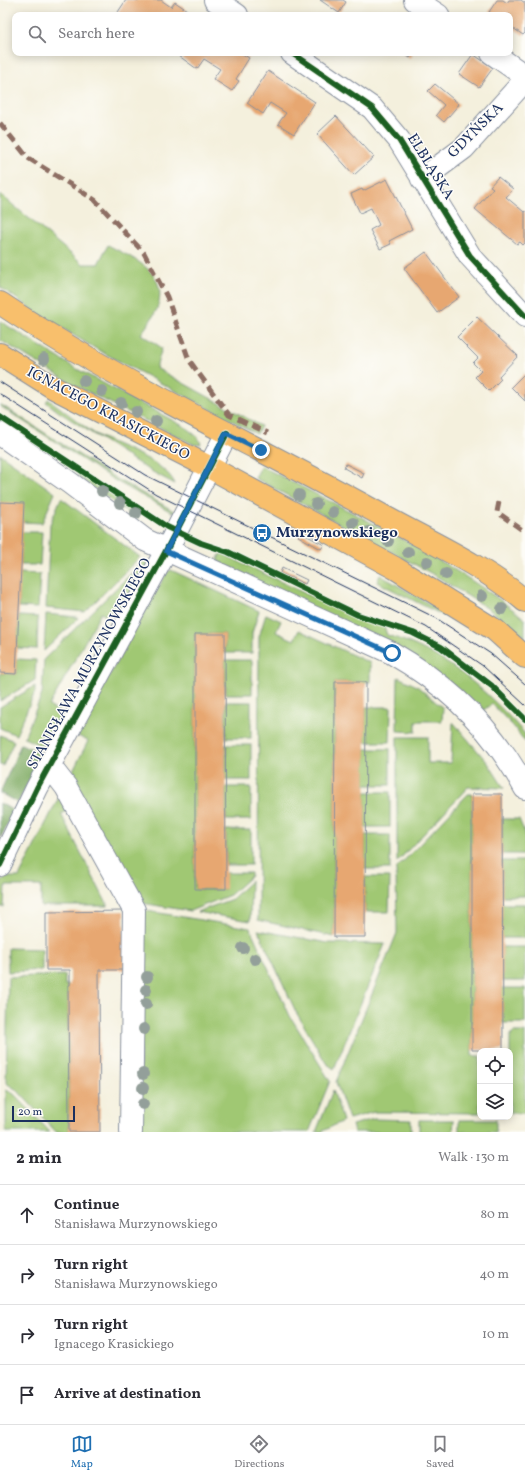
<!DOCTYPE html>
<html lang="en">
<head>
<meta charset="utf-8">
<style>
	body { margin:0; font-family:Vollkorn,serif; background:#f7f7f7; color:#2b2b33 }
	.controls { position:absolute; right:12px; bottom:12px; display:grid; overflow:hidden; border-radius:8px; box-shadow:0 2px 10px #0003 }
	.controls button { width:36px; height:36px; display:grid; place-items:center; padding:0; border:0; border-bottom:1px solid #e1e1e2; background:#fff; color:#2b2b33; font:20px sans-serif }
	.scale { position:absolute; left:12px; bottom:10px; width:63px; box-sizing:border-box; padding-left:4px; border:2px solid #1b2f5e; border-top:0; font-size:11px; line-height:14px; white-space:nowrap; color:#1b2f5e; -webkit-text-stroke:3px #fdfcf7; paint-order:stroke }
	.stop { position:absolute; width:12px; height:12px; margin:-9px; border:3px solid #1f6fb2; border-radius:50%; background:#fff }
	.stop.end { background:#1f6fb2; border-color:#fff; box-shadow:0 1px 4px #0008 }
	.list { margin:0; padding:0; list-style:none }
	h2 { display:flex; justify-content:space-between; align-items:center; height:52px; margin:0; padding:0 16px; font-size:17px }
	h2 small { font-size:13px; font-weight:400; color:#7c7c81 }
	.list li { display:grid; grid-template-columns:26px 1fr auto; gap:12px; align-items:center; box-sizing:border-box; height:60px; padding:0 16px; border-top:1px solid #e1e1e2 }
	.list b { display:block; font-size:15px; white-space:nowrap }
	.list p { margin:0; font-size:13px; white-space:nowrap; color:#7c7c81 }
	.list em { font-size:13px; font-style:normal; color:#7c7c81 }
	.icon { flex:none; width:22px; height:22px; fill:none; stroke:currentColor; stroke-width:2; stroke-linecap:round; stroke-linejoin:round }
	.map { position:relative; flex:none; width:525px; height:1132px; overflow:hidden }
	.search { position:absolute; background:#fff; box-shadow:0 2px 10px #0003; left:12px; right:12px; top:12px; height:44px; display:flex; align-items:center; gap:10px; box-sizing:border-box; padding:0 14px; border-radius:8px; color:#7c7c81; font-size:15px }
	.sheet { height:292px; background:#fff }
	nav { display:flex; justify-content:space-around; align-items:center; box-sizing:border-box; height:56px; border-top:1px solid #e1e1e2; background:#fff; font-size:11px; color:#7c7c81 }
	nav a { display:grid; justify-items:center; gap:2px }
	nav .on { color:#1f6fb2 }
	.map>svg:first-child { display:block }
	.green { fill:#a0c873; stroke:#5e7c68 }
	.forest { fill:#80ac65; stroke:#4e6e62 }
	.building { fill:#e7a771 }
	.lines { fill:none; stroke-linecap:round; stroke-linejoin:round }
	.minor-casing { stroke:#88909e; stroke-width:24 }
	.major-casing { stroke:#88909e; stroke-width:24 }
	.minor { stroke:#fff; stroke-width:22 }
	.major { stroke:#f8bf6c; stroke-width:22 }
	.tram { stroke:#1b2f5e; stroke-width:1 }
	.quiet { stroke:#8d6e63; stroke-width:5; stroke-dasharray:10 5; stroke-linecap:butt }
	.cycleway-casing { stroke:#fdfcf7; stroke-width:8 }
	.cycleway { stroke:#1b5e20; stroke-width:6 }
	.tree { fill:#939f9a }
	.route { stroke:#1f6fb2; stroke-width:5 }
	.labels { text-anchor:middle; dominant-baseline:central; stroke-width:3; stroke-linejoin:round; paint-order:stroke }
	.street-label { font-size:15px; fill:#1b2f5e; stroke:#fdfcf7 }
	.poi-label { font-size:15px; font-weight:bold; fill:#1b2f5e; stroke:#fdfcf7; text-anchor:start }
</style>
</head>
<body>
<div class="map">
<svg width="525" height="1132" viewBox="0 0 525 1132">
	<rect width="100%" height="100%" fill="#fdfcf7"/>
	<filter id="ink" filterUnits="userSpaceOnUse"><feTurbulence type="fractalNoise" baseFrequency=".025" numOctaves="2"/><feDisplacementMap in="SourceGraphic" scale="8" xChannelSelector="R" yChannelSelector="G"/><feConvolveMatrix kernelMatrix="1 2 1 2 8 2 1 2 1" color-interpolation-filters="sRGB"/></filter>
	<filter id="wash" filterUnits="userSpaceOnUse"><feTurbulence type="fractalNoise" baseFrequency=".012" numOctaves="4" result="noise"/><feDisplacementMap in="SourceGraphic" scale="16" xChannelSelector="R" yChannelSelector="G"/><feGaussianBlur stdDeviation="0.9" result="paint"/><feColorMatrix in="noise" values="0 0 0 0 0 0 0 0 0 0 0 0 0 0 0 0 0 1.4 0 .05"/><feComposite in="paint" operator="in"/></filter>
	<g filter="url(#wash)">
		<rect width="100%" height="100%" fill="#f4f0dd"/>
		<!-- green -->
		<g class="green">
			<path d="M0,194L83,264H98L108,245C134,259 172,273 156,311C152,319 146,327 141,334L162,348L156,368L261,426L257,434L98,350L37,313L0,287Z"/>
			<path d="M0,321L75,368L185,427C191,432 200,437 201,444L195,445L74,385L0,340Z"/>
			<path d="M48,399C64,410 79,423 95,434C117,447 165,460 175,484L147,469L59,412L46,402Z"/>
			<path d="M0,404L115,478L176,512L175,514L114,480L0,406Z"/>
			<path d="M0,454L55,493L42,523L23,522L0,502Z"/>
			<path d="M261,466C348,511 448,557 525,619V637L490,610L436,576L255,478Z"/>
			<path d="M79,473L141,513L137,519L77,476Z"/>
			<path d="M61,498L140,557L85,612L46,608L50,524Z"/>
			<path d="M22,532H42L40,565H21Z"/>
			<path d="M221,553L348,614L384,626L387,635C443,651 488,691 525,734V742L514,727L492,704L482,711L217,561Z"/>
			<path d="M145,560L149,564L115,621L101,613L49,706L63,714L46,748L24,738L42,694L44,659Z"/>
			<path d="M171,570L259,611L252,633V653H225V634H195V889H225L226,873H251V876L230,895L190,911L135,902L70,777L88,741L76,735L167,572Z"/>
			<path d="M20,573L40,574L38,608L19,607Z"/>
			<path d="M380,575L445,613L444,616L377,582Z"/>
			<path d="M46,614L76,617L78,618L44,651Z"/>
			<path d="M266,614L281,621L276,632L294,640L299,630L370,663V682H335L334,937L258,920L259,637Z"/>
			<path d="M19,616L38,617L37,649L17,648Z"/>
			<path d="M16,659L36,660L35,680L0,701V673L16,674Z"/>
			<path d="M225,660H252V694H226Z"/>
			<path d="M398,677L417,686L443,708L442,721H416V732L397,731Z"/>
			<path d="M35,686V692L16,735L0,728V707Z"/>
			<rect x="226" y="702" width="25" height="36"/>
			<path d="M366,707H391L390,742H365Z"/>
			<path d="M453,722L488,763L504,788L468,787L397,862V737H428V763H451Z"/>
			<path d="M0,735L14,741L3,766L0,765Z"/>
			<rect x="226" y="745" width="25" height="35"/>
			<rect x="365" y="749" width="25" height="36"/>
			<rect x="226" y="787" width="25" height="33"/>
			<rect x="365" y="792" width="25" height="35"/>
			<path d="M468,794H472V1056H480V1113L374,1112L349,1119L336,1082L397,933L396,869Z"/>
			<path d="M60,795L71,809L61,814L108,906H46L41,907V886H5L4,907H0L1,881L6,877H19Z"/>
			<path d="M502,819H519L525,833V854H502Z"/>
			<rect x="226" y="830" width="25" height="35"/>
			<rect x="365" y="835" width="25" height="34"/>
			<rect x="502" y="861" width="23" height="35"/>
			<path d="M365,877H390L389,912H365Z"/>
			<path d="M251,881L250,921L197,912L232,899Z"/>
			<rect x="502" y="904" width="23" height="34"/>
			<path d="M141,910L250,928L290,1016L330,1081L309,1132H140Z"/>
			<path d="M258,930L328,943L385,944L334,1069L326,1063L296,1012Z"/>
			<rect x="502" y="947" width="23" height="34"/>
			<path d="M8,948L42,949V970L8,972Z"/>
			<path d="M65,975V985H68L69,1132H56L17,1090L6,1083L8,977Z"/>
			<path d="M502,988H525V1023H503Z"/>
			<path d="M513,1032H525V1113H510V1037Z"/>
			<path d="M6,1090L14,1094L50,1132H6Z"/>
			<path d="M333,1090L343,1121L321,1132H316Z"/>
			<path d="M374,1119L411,1120V1132H354L352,1125Z"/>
			<path d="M419,1120H454L453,1132H419Z"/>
			<rect x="459" y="1120" width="37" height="12"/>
		</g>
		<!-- forest -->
		<g class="forest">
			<path d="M21,744L43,754L18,803L0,793Z"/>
			<path d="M0,803L14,811L0,839Z"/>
		</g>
		<g id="blocks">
			<!-- building -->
			<g class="building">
				<path d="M126,0H161L171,7L175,2L187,10L183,15H116Z"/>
				<path d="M320,0H343L346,2L339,13Z"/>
				<path d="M497,0H503L507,3L509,0H521L525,3V33L523,35L510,26V15H494L489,12Z"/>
				<path d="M181,53H241L249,58L236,79L239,81L232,91L213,79L220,69L204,59L197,69L179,56Z"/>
				<path d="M403,53H413L410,58Z"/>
				<path d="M473,54L493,68L479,87L459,74Z"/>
				<path d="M268,71L315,102L294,134L278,124L286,113L270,103L263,114L247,103Z"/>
				<path d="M435,84L459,104L444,122L436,115L444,105L428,91Z"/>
				<path d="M336,116L374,157L354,175L317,134Z"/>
				<path d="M498,177L513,189L506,197L524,212L525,211V243L523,245L520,242L517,244L475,209L493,188L490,186Z"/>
				<path d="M387,179L412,229L389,241L391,244L380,249L370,230L379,225L371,208L360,213L351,194L362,189L363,191Z"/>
				<path d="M426,252L459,297L437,313L404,268Z"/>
				<path d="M477,317L518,356L499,376L501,379L489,391L475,377L481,371L473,363L478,358L457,337Z"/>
				<path d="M525,373V401L511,387Z"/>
				<path d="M346,464L364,473L362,478L344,468Z"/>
				<path d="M0,502L24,503L16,674L0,673Z"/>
				<path d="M300,532L324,545L321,549L298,536Z"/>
				<path d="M282,568L307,580L305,584L280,573Z"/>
				<path d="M195,634H225L226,889H195Z"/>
				<path d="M335,682H366L365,937H334Z"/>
				<path d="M472,794H502L503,1050H472Z"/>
				<path d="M124,911L125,970H99L100,1132H69L68,985H70V970H46V912Z"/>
			</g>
		</g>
	</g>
	<g filter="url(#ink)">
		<use href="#blocks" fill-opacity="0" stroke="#88909e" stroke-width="1"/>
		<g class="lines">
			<defs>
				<g id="minor">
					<path d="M215,0L237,15"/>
					<path d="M415,0L438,15"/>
					<path d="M292,53L372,108L399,140L470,256L525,316"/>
					<path d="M492,53L525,76"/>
					<path d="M422,179L464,148L525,80"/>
					<path d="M0,434L70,483L145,540L392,653C448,685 494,730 525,788"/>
					<path d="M49,765L66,787L134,910L131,1132"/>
					<path d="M0,865L37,788L166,551L227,433"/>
				</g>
				<g id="major">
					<path d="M0,303C122,385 257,445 385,517C432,543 484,566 525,601"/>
					<path d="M0,354L54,388L209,467L395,568L495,630L525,657"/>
				</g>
			</defs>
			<!-- minor casing -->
			<use href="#minor" class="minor-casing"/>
			<!-- major casing -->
			<use href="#major" class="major-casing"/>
			<!-- minor -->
			<use href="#minor" class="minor"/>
			<!-- major -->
			<use href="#major" class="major"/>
			<!-- tram -->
			<g class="tram">
				<path d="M0,382L145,475L436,618L491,654L525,684"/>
				<path d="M0,394L156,494L426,627L483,666L525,705"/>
			</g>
			<!-- quiet -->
			<g class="quiet">
				<path d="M0,123L28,158L95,200L144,253L167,297L189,360L229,415L268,433"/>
				<path d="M499,502L497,512L525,532"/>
			</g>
			<defs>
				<g id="cycleway">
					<path d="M292,53L372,108L399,140L470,256L525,316"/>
					<path d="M0,417L167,527L201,543L228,552L358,615L413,633L441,647L492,686L525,719"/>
					<path d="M0,865L37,788L166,551L227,433"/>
				</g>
			</defs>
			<!-- cycleway casing -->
			<use href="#cycleway" class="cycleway-casing"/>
			<!-- cycleway -->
			<use href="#cycleway" class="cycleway"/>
		</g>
		<!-- trees -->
		<g class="tree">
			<circle cx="44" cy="359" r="6"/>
			<circle cx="84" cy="381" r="6"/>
			<circle cx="102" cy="391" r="6"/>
			<circle cx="121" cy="403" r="6"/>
			<circle cx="136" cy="412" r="6"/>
			<circle cx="156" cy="421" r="6"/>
			<circle cx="102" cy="491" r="6"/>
			<circle cx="299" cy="495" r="6"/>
			<circle cx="120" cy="503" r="6"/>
			<circle cx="316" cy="504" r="6"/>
			<circle cx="333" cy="512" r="6"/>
			<circle cx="136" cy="513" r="6"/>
			<circle cx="353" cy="523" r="6"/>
			<circle cx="369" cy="532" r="6"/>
			<circle cx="388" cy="541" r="6"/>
			<circle cx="408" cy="552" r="6"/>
			<circle cx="427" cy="562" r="6"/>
			<circle cx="446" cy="574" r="6"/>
			<circle cx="482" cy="596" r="6"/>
			<circle cx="502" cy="609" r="6"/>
			<circle cx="243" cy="948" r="6"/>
			<circle cx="255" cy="959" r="6"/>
			<circle cx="147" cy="977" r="6"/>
			<circle cx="146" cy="990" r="6"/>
			<circle cx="146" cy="1004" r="6"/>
			<circle cx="144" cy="1029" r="6"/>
			<circle cx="143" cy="1074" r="6"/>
			<circle cx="143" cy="1088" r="6"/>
			<circle cx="143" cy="1104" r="6"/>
		</g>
	</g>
	<g class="lines" filter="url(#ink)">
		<!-- route -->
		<path class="route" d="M261,450L226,433L166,551L392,653"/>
	</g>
	<!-- icons -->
	<defs>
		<symbol id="bus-disc" viewBox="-11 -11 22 22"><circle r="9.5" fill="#1f6fb2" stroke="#fdfcf7"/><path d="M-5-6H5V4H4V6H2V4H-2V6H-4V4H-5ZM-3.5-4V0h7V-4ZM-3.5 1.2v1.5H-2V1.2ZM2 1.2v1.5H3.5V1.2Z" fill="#fff"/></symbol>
	</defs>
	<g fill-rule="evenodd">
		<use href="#bus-disc" x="251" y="522" width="22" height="22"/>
	</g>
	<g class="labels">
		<!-- street labels -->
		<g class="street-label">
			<text transform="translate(476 131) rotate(-45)">GDYŃSKA</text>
			<text transform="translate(430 167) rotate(58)">ELBLĄSKA</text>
			<text transform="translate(108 414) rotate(28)">IGNACEGO KRASICKIEGO</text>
			<text transform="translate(90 664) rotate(-61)">STANISŁAWA MURZYNOWSKIEGO</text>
		</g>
		<!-- poi labels -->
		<g class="poi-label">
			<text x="276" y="533">Murzynowskiego</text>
		</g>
	</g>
</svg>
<div class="controls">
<button><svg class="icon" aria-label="locate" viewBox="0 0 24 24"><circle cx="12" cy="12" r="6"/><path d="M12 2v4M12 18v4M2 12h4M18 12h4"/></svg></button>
<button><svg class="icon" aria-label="layers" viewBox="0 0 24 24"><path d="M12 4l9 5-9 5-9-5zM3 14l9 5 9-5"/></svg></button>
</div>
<div class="scale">20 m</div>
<div class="stop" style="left:392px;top:653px"></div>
<div class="stop end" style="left:261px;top:450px"></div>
<div class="search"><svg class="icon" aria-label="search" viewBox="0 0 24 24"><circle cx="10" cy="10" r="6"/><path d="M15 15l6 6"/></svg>Search here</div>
</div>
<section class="sheet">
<h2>2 min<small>Walk · 130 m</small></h2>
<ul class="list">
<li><svg class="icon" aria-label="ahead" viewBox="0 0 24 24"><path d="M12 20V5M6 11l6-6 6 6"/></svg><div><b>Continue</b><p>Stanisława Murzynowskiego</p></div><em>80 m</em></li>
<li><svg class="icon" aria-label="right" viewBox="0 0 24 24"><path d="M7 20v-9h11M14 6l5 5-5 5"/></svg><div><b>Turn right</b><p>Stanisława Murzynowskiego</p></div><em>40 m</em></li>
<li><svg class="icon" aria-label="right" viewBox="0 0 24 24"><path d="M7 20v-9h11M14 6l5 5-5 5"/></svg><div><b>Turn right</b><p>Ignacego Krasickiego</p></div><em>10 m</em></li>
<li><svg class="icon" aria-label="arrive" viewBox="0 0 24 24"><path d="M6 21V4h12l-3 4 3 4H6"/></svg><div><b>Arrive at destination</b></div></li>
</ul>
</section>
<nav>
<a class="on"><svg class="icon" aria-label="map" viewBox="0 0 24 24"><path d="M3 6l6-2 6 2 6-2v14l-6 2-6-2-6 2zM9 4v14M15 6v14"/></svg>Map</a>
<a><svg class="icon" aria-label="directions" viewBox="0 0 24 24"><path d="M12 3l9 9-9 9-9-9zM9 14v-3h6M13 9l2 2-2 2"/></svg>Directions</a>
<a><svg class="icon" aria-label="saved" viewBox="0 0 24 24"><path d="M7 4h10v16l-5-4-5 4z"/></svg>Saved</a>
</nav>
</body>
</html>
